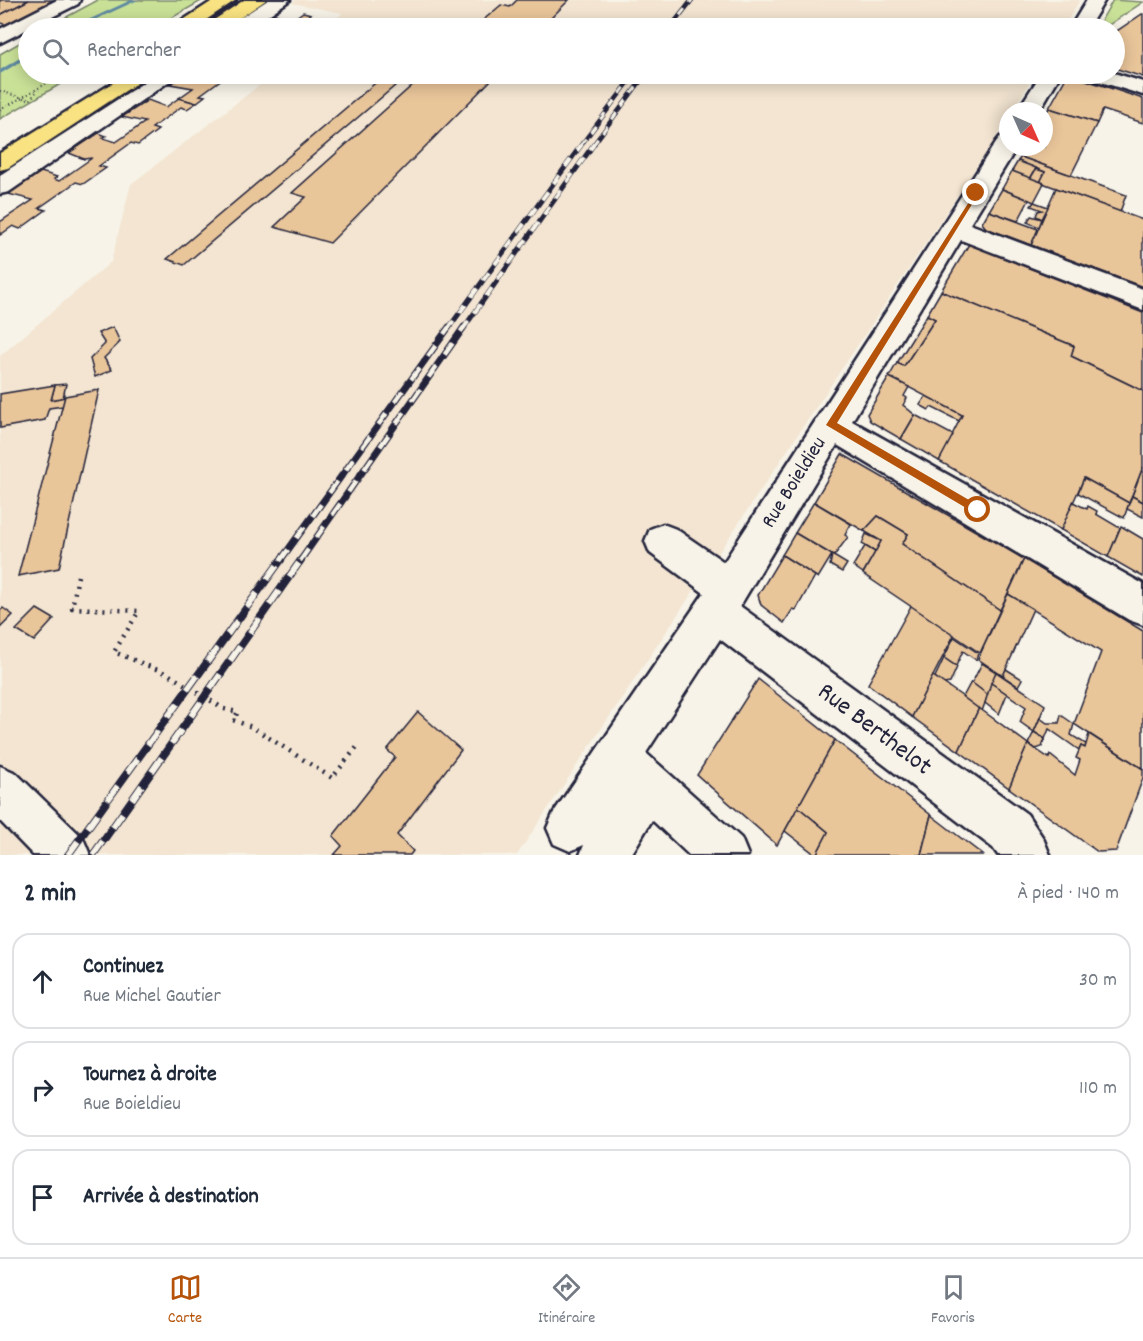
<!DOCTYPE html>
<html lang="fr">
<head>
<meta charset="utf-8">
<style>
	body { margin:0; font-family:Dekko,sans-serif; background:#f2f2f3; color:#1f2937 }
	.compass { position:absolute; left:999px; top:102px; width:54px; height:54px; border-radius:50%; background:#fff; box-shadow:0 3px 15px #0003; rotate:135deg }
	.stop { position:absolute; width:18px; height:18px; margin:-14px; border:4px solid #b45309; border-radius:50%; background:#fff }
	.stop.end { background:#b45309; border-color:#fff; box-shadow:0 2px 6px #0008 }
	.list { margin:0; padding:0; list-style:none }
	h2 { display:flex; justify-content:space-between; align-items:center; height:78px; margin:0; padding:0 24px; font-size:26px }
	h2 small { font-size:20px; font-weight:400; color:#747a83 }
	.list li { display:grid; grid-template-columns:39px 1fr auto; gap:18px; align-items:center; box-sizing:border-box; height:96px; margin:0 12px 12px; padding:0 12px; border:2px solid #e0e1e3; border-radius:18px }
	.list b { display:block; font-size:22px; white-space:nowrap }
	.list p { margin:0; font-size:20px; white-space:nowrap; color:#747a83 }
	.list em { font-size:20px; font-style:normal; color:#747a83 }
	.icon { flex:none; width:33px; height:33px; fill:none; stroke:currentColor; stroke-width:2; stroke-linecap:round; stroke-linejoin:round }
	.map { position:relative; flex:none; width:1143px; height:855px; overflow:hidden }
	.search { position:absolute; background:#fff; box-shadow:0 3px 15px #0003; left:18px; right:18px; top:18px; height:66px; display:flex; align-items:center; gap:15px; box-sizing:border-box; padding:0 21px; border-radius:33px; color:#747a83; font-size:22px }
	.sheet { height:402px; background:#fff }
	nav { display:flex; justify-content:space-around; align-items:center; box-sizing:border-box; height:84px; border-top:2px solid #e0e1e3; background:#fff; font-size:16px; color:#747a83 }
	nav a { display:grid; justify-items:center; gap:3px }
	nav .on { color:#b45309 }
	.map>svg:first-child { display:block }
	.built { fill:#f3e5d1 }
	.green { fill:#c9e197; stroke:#768269; stroke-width:1.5 }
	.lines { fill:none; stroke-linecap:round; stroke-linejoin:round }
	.stream { fill:#5f8aa3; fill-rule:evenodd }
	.building { fill:#e9c59a; stroke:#22223b; stroke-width:1.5 }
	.minor-casing { stroke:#22223b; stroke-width:5 }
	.major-casing { stroke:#22223b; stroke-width:5 }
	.path-far1 { stroke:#22223b; stroke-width:2; stroke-dasharray:1 3; stroke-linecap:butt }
	.path { stroke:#22223b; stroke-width:4.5; stroke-dasharray:2 6; stroke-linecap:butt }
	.minor { fill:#f7f3e8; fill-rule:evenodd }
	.major { fill:#f8e281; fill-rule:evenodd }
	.rail-far3-casing { stroke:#22223b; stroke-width:4.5 }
	.rail-far2-casing { stroke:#22223b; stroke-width:5 }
	.rail-far1-casing { stroke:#22223b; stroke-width:7 }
	.rail-casing { stroke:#22223b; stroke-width:8 }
	.rail-far3 { stroke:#f7f3e8; stroke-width:3; stroke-dasharray:8; stroke-linecap:butt }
	.rail-far2 { stroke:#f7f3e8; stroke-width:4; stroke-dasharray:10; stroke-linecap:butt }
	.rail-far1 { stroke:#f7f3e8; stroke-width:4.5; stroke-dasharray:14; stroke-linecap:butt }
	.rail { stroke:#f7f3e8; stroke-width:6; stroke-dasharray:17; stroke-linecap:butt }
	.route { fill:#b45309 }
	.labels { text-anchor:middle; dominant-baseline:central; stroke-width:5; stroke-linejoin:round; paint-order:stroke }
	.street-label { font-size:21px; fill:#22223b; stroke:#f7f3e8 }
	.near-street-label { font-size:26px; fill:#22223b; stroke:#f7f3e8 }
</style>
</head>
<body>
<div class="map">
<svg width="1143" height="855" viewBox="0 0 1143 855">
	<rect width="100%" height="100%" fill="#f7f3e8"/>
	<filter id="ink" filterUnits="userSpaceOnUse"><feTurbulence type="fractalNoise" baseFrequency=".0167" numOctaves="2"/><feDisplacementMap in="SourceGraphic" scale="12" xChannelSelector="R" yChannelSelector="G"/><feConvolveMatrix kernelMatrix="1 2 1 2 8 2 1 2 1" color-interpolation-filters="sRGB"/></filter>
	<g filter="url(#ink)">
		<!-- built -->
		<g class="built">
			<path d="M296,0H1080L1063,28H330L342,13L292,3Z"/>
			<path d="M274,74H1035L1012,111H1008V118L998,135L517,855H0V356L111,262L131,184Z"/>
		</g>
		<!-- green -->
		<g class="green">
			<path d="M98,0H203L154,28H46Z"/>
			<path d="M1113,0L1143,2L1104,28H1097Z"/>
			<path d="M28,38V74H78L0,119V54Z"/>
		</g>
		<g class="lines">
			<!-- stream -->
			<g class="stream">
				<path d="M131,0H138L77,28H71Z"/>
				<path d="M28,53V57L0,74V70Z"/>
			</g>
		</g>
		<!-- building -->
		<g class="building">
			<path d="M0,0H29L0,15Z"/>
			<path d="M29,0H56L8,25L0,23V15Z"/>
			<path d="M517,0H569L541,28H474L501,5L510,7Z"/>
			<path d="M303,12L311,14L300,26L296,25L293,28H254L275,14L292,20Z"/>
			<path d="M1142,14H1143V77L1114,68V33Z"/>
			<path d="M187,74L212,75L237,74L232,77L226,76L200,95L205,96L196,103L179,98L193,88L170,84Z"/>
			<path d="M386,74H409L184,265L167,259Z"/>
			<path d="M425,74H497L330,243L274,227L306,197L292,193Z"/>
			<path d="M1068,74L1143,99V123L1103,110L1097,123L1049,108Z"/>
			<path d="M179,98L196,103L187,109L181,107L152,128L158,130L138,145L131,143L99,166L106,168L83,184L76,182L39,208L46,210L20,229L13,226L0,235V222L33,200L8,194L41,172L57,177L54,179L59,181L92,158L84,159L69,153L99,133L106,136L103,138L116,142L145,122L122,117L148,100L166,107Z"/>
			<path d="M1049,108L1097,123L1071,175L1021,157L1026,147H1044V116Z"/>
			<path d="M1021,157L1126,195L1120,212L1040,182L1045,172L1018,161Z"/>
			<path d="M1018,161L1036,168L1030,179L1012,171Z"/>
			<path d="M1036,169L1045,172L1040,182L1030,179Z"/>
			<path d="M1012,171L1044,183L1034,202L1002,189Z"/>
			<path d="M1056,188L1143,220V287L1031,245Z"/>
			<path d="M1002,189L1029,200L1018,221L989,211Z"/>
			<path d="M1034,202L1048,207L1042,219L1036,216L1038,211L1042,210L1031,206Z"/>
			<path d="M989,211L1038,229L1031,245L986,228L982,223Z"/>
			<path d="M1031,216L1042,219L1039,227L1027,222Z"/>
			<path d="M969,244L1143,313V391L1071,356L1074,346L941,291Z"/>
			<path d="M941,291L1074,346L1071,356L1143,391V467L1129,503L1084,478L1061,530L939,461L962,415L889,377L897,363L904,366L935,319L927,315Z"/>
			<path d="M927,315L935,319L904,366L897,363Z"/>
			<path d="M113,327L120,342L104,358L112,370L95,377L90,359L105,344L98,333Z"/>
			<path d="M889,377L909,387L904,396L907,398L903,405L915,415L901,439L870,421L867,414Z"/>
			<path d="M66,384L63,398L51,400L55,385Z"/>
			<path d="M55,385L51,400L65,397L63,406L49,408L45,420L0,428V394Z"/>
			<path d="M99,390L59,568L18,576L65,396Z"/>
			<path d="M926,396L962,415L959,421L931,407L929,410L920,405Z"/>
			<path d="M915,415L953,435L939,461L901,439Z"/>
			<path d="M842,454L1024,559L1000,610L902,544L908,534L878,516L864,531L814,502Z"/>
			<path d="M1143,467V502L1132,496Z"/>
			<path d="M1084,478L1129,503L1124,518L1078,493Z"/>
			<path d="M1132,496L1143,502V517L1127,509Z"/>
			<path d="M814,502L851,524L845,535L848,537L834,556L795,533Z"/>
			<path d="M1073,502L1087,509L1088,506L1097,511L1096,514L1120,528L1108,557L1061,530Z"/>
			<path d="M878,516L908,534L902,544L1000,610L980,653L863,574L881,541L864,531Z"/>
			<path d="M1121,526L1143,539V577L1108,557Z"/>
			<path d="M795,533L832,555L818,578L782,555Z"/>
			<path d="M866,534L881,541L875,552L862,544Z"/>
			<path d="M865,546L875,552L863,573L853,566Z"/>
			<path d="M782,555L815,576L796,610L793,609L784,623L761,605L758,595Z"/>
			<path d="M832,555L847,564L842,572L830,565Z"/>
			<path d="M1024,559L1143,631V769L1074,724L1101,652L1008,594Z"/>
			<path d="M1008,594L1033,609L1003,676L978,659Z"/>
			<path d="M911,606L954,635L912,717L868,684Z"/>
			<path d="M3,608L13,615L0,628V611Z"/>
			<path d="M37,609L54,619L34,641L16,630Z"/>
			<path d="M954,637L978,653L976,660L963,651L956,666L944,658Z"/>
			<path d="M944,658L957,667L950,683L944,684L935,677Z"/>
			<path d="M982,663L996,672L988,695L972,683Z"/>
			<path d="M1006,669L1022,679L1018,686L1003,676Z"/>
			<path d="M996,672L1045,705L1034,732L1020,722L1026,707L991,683Z"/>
			<path d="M933,676L979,708L959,751L912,717Z"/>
			<path d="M758,679L835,740L777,845L697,775Z"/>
			<path d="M971,682L988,695L982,711L963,697Z"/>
			<path d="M991,683L1007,694L999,714L985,703Z"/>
			<path d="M979,708L1028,744L1009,788L959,751Z"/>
			<path d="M418,712L461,750L397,835L413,851L410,855H334L342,846L333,836L395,757L387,750Z"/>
			<path d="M1061,715L1074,724L1071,735L1086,744L1085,748L1081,746L1079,750L1049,729L1045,739L1034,732L1040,718L1047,723H1059Z"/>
			<path d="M1034,732L1045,739L1042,747L1036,749L1028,744Z"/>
			<path d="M1089,734L1143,769V778L1116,851L1098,852L1009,788L1028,744L1049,758L1050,755L1075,775L1080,760L1076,758L1081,746L1085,748Z"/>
			<path d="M835,740L931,815L921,855H816L828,832L798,807Z"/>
			<path d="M798,807L828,832L816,855L785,831Z"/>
			<path d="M931,815L983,855H921Z"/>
		</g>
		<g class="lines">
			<defs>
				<g id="minor">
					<path d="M57,0H80L78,4L0,43V29Z"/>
					<path d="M268,0H290L250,28H229L231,24Z"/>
					<path d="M1087,0H1105L1088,28H1070Z"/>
					<path d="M1114,73L1143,82V95L1088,78L1085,74Z"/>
					<path d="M157,74H180L9,192L0,194V175Z"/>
					<path d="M1041,74H1061L1039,111H1017Z"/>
					<path d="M1008,135V147H1017L970,224L1143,289V310L961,240L852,421L1143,584V625L1129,620L837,445L740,606L1027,814L1043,838L1050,855H998L993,848L720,639L646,753L741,838L748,855H689L652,820L631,855H580L584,845L570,851L554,844L547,828L554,812L704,593L650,553L645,541L650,529L663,524L676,529L724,562L996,142L1000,137Z"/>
					<path d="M0,766L16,773L83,838L90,855H33L0,821Z"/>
				</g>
				<g id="major">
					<path d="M214,0H236L194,28H171Z"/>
					<path d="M244,0H266L225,28H202Z"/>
					<path d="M127,74H151L8,168L0,170V153Z"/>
				</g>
			</defs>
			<!-- minor casing -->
			<use href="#minor" class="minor-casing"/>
			<!-- major casing -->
			<use href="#major" class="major-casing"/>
			<!-- path-far1 -->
			<g class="path-far1">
				<path d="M146,28L157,23"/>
				<path d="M0,91L30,100L38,90"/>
				<path d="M0,110L63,74"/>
			</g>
			<!-- path -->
			<path class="path" d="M78,576L72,608L139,611L114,652L168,674L224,709L238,712L233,720L252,727L332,778L357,747"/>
			<!-- minor -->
			<use href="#minor" class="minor"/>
			<!-- major -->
			<use href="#major" class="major"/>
			<defs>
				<g id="rail-far3">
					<path d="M670,28L692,0"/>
					<path d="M581,145L635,74"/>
					<path d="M593,145L646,74"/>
				</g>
				<g id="rail-far2">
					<path d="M448,329L582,144"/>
					<path d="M463,329L594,144"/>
				</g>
				<g id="rail-far1">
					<path d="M280,561L449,327"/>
					<path d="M300,561L464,327"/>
				</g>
				<g id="rail">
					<path d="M68,855L281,560"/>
					<path d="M93,855L301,560"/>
				</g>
			</defs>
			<!-- rail-far3 casing -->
			<use href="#rail-far3" class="rail-far3-casing"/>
			<!-- rail-far2 casing -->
			<use href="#rail-far2" class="rail-far2-casing"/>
			<!-- rail-far1 casing -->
			<use href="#rail-far1" class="rail-far1-casing"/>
			<!-- rail casing -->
			<use href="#rail" class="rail-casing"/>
			<!-- rail-far3 -->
			<use href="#rail-far3" class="rail-far3"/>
			<!-- rail-far2 -->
			<use href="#rail-far2" class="rail-far2"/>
			<!-- rail-far1 -->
			<use href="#rail-far1" class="rail-far1"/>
			<!-- rail -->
			<use href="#rail" class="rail"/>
		</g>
	</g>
	<!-- route -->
	<path class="route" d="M976,191L979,193L837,423L981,507L983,510L978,515L826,425Z"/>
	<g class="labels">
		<!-- street labels -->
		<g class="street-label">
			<text transform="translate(795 483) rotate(-58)">Rue Boieldieu</text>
		</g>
		<!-- near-street labels -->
		<g class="near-street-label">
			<text transform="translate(874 730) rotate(37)">Rue Berthelot</text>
		</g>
	</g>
</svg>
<svg class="compass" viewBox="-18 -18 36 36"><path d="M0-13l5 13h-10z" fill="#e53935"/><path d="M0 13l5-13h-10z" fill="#747a83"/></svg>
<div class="stop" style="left:978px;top:510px"></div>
<div class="stop end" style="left:976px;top:193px"></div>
<div class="search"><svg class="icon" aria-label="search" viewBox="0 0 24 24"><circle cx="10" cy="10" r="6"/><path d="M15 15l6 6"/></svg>Rechercher</div>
</div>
<section class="sheet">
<h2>2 min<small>À pied · 140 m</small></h2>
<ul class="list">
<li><svg class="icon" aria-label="ahead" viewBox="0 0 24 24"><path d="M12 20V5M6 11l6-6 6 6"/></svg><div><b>Continuez</b><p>Rue Michel Gautier</p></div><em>30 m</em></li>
<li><svg class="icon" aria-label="right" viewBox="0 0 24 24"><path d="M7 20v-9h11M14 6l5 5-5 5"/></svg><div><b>Tournez à droite</b><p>Rue Boieldieu</p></div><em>110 m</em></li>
<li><svg class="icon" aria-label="arrive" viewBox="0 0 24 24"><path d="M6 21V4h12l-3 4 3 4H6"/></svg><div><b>Arrivée à destination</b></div></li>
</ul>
</section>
<nav>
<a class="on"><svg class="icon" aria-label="map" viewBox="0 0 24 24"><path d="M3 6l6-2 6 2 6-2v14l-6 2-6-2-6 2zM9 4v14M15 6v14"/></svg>Carte</a>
<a><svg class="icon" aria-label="directions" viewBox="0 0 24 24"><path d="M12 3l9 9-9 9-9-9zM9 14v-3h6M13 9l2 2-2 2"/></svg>Itinéraire</a>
<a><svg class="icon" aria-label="saved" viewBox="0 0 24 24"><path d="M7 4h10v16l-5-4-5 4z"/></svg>Favoris</a>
</nav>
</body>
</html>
